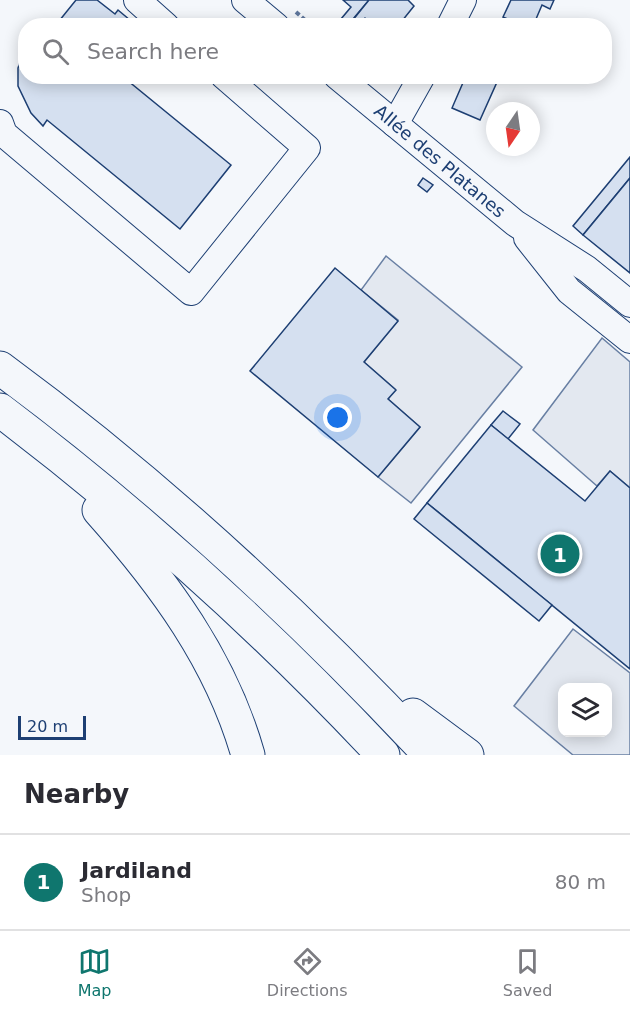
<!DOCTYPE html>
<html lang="en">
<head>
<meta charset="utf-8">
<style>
	body { margin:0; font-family:"DejaVu Sans",sans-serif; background:#f2f2f3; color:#2b2b33 }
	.controls { position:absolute; right:18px; bottom:18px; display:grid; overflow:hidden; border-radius:12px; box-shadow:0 3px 15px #0003 }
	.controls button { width:54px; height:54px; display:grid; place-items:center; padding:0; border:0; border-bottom:2px solid #e1e1e2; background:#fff; color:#2b2b33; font:30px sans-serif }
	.compass { position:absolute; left:486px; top:102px; width:54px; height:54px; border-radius:50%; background:#fff; box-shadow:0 3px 15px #0003; rotate:193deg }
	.scale { position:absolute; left:18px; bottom:15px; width:68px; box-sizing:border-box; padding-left:6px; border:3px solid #1d3f73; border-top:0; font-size:16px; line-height:21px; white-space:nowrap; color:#1d3f73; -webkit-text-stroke:4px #f4f7fb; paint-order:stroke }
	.you { position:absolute; left:338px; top:418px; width:21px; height:21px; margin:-15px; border:4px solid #fff; border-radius:50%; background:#1a73e8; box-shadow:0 0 0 9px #1a73e833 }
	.badge { display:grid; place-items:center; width:39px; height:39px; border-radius:50%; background:#0f766e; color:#fff; font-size:20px; font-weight:700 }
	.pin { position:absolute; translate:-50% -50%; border:3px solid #fff; box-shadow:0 2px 6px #0006 }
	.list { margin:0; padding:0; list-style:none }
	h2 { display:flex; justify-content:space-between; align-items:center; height:78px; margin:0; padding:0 24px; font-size:26px }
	h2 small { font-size:20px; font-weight:400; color:#7c7c81 }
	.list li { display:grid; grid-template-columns:39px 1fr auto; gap:18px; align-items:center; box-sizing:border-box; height:96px; padding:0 24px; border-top:2px solid #e1e1e2 }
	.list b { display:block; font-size:22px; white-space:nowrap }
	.list p { margin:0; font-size:20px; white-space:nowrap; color:#7c7c81 }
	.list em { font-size:20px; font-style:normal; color:#7c7c81 }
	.icon { flex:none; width:33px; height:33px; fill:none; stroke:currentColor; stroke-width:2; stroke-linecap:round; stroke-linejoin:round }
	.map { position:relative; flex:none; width:630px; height:755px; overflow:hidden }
	.search { position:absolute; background:#fff; box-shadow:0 3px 15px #0003; left:18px; right:18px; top:18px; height:66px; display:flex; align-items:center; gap:15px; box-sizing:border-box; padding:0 21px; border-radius:24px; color:#7c7c81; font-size:22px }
	.sheet { height:174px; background:#fff }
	nav { display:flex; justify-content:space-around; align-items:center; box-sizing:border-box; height:84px; border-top:2px solid #e1e1e2; background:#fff; font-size:16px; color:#7c7c81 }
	nav a { display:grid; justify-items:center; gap:3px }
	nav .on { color:#0f766e }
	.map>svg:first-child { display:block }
	.parking { fill:#e3e8f0; stroke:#687fa3; stroke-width:1.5; fill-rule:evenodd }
	.building { fill:#d5e0f0; stroke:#1d3f73; stroke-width:1.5 }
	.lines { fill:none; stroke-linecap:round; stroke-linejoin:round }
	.minor-casing { stroke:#1d3f73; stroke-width:28 }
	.highway-casing { stroke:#1d3f73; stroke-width:35 }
	.path { stroke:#5e769c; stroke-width:4; stroke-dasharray:4.5 3; stroke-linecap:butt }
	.minor { stroke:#f4f7fb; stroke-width:26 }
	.highway { stroke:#f4f7fb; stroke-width:33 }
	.labels { text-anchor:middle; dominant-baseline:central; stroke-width:4.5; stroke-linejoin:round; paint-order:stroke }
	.street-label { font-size:18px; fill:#1d3f73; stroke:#f4f7fb }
</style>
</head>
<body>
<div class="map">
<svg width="630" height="755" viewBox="0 0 630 755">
	<rect width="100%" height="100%" fill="#f4f7fb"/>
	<!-- parking -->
	<g class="parking">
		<path d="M386,256L522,367L411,503L378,477L420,427L388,399L395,389L364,362L398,320L361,290Z"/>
		<path d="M602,338L630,362V488L610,471L597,486L533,430Z"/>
		<path d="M573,629L630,673V755H573L514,706ZM562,688H608V732H562Z"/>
	</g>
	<!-- building -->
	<g class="building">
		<path d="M76,0H97L115,14L118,10L137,26H55Z"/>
		<path d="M343,0H369L348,25L341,19L351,7Z"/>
		<path d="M369,0H408L414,6L398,26H374L365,18L359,26H348Z"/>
		<path d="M511,0H554L550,9L542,5L533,26H524L503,17Z"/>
		<path d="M26,44V76H122L231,165L180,229L47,120L43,126L31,113L18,86V68Z"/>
		<path d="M462,76H485L497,82L480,120L452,108L465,78Z"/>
		<path d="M630,157V178L583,235L573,226Z"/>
		<path d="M423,178L433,185L427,192L418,185Z"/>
		<path d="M630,178V273L583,235Z"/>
		<path d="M335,268L398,321L364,362L396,390L388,399L420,427L378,477L250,371Z"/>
		<path d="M503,411L520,424L508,439L491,425Z"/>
		<path d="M491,425L585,501L610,471L630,488V669L427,503Z"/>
		<path d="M427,503L552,605L539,621L414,519Z"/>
	</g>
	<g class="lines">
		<defs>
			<g id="minor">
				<path d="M137,0L166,26"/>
				<path d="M245,0L276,26"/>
				<path d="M450,26L463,0"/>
				<path d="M337,76L515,223L587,269L630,304"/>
				<path d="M0,123L4,134L191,292L307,148L224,76"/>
				<path d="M395,124L422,76"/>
				<path d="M527,238L569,291L630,340"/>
			</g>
			<g id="highway">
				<path d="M0,368C155,482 298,614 430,755"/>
				<path d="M0,410C137,514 266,630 383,755"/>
				<path d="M99,510C164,583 221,660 248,755"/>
				<path d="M413,715L467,755"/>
			</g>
		</defs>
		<!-- minor casing -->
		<use href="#minor" class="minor-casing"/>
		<!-- highway casing -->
		<use href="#highway" class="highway-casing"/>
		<!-- path -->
		<path class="path" d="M296,12L312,26"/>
		<!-- minor -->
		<use href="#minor" class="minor"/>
		<!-- highway -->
		<use href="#highway" class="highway"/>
	</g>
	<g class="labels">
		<!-- street labels -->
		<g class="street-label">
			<text transform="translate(440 161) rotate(40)">Allée des Platanes</text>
		</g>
	</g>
</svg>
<div class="controls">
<button><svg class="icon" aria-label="layers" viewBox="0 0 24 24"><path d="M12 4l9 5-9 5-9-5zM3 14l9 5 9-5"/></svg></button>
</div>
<svg class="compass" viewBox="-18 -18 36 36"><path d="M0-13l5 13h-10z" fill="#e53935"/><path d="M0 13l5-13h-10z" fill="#7c7c81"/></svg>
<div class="scale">20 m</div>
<div class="you"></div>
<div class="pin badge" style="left:560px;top:554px">1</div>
<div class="search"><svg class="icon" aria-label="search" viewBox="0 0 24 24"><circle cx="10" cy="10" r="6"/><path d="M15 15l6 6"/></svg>Search here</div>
</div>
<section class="sheet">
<h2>Nearby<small></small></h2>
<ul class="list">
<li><span class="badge">1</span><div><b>Jardiland</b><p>Shop</p></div><em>80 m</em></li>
</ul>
</section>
<nav>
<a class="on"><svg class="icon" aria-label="map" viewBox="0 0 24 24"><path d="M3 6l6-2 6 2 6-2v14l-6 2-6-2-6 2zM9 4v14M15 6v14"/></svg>Map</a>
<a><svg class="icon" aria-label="directions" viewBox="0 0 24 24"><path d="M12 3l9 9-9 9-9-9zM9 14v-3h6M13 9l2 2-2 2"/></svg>Directions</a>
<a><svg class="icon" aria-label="saved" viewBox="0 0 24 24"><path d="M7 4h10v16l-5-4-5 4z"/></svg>Saved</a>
</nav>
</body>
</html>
